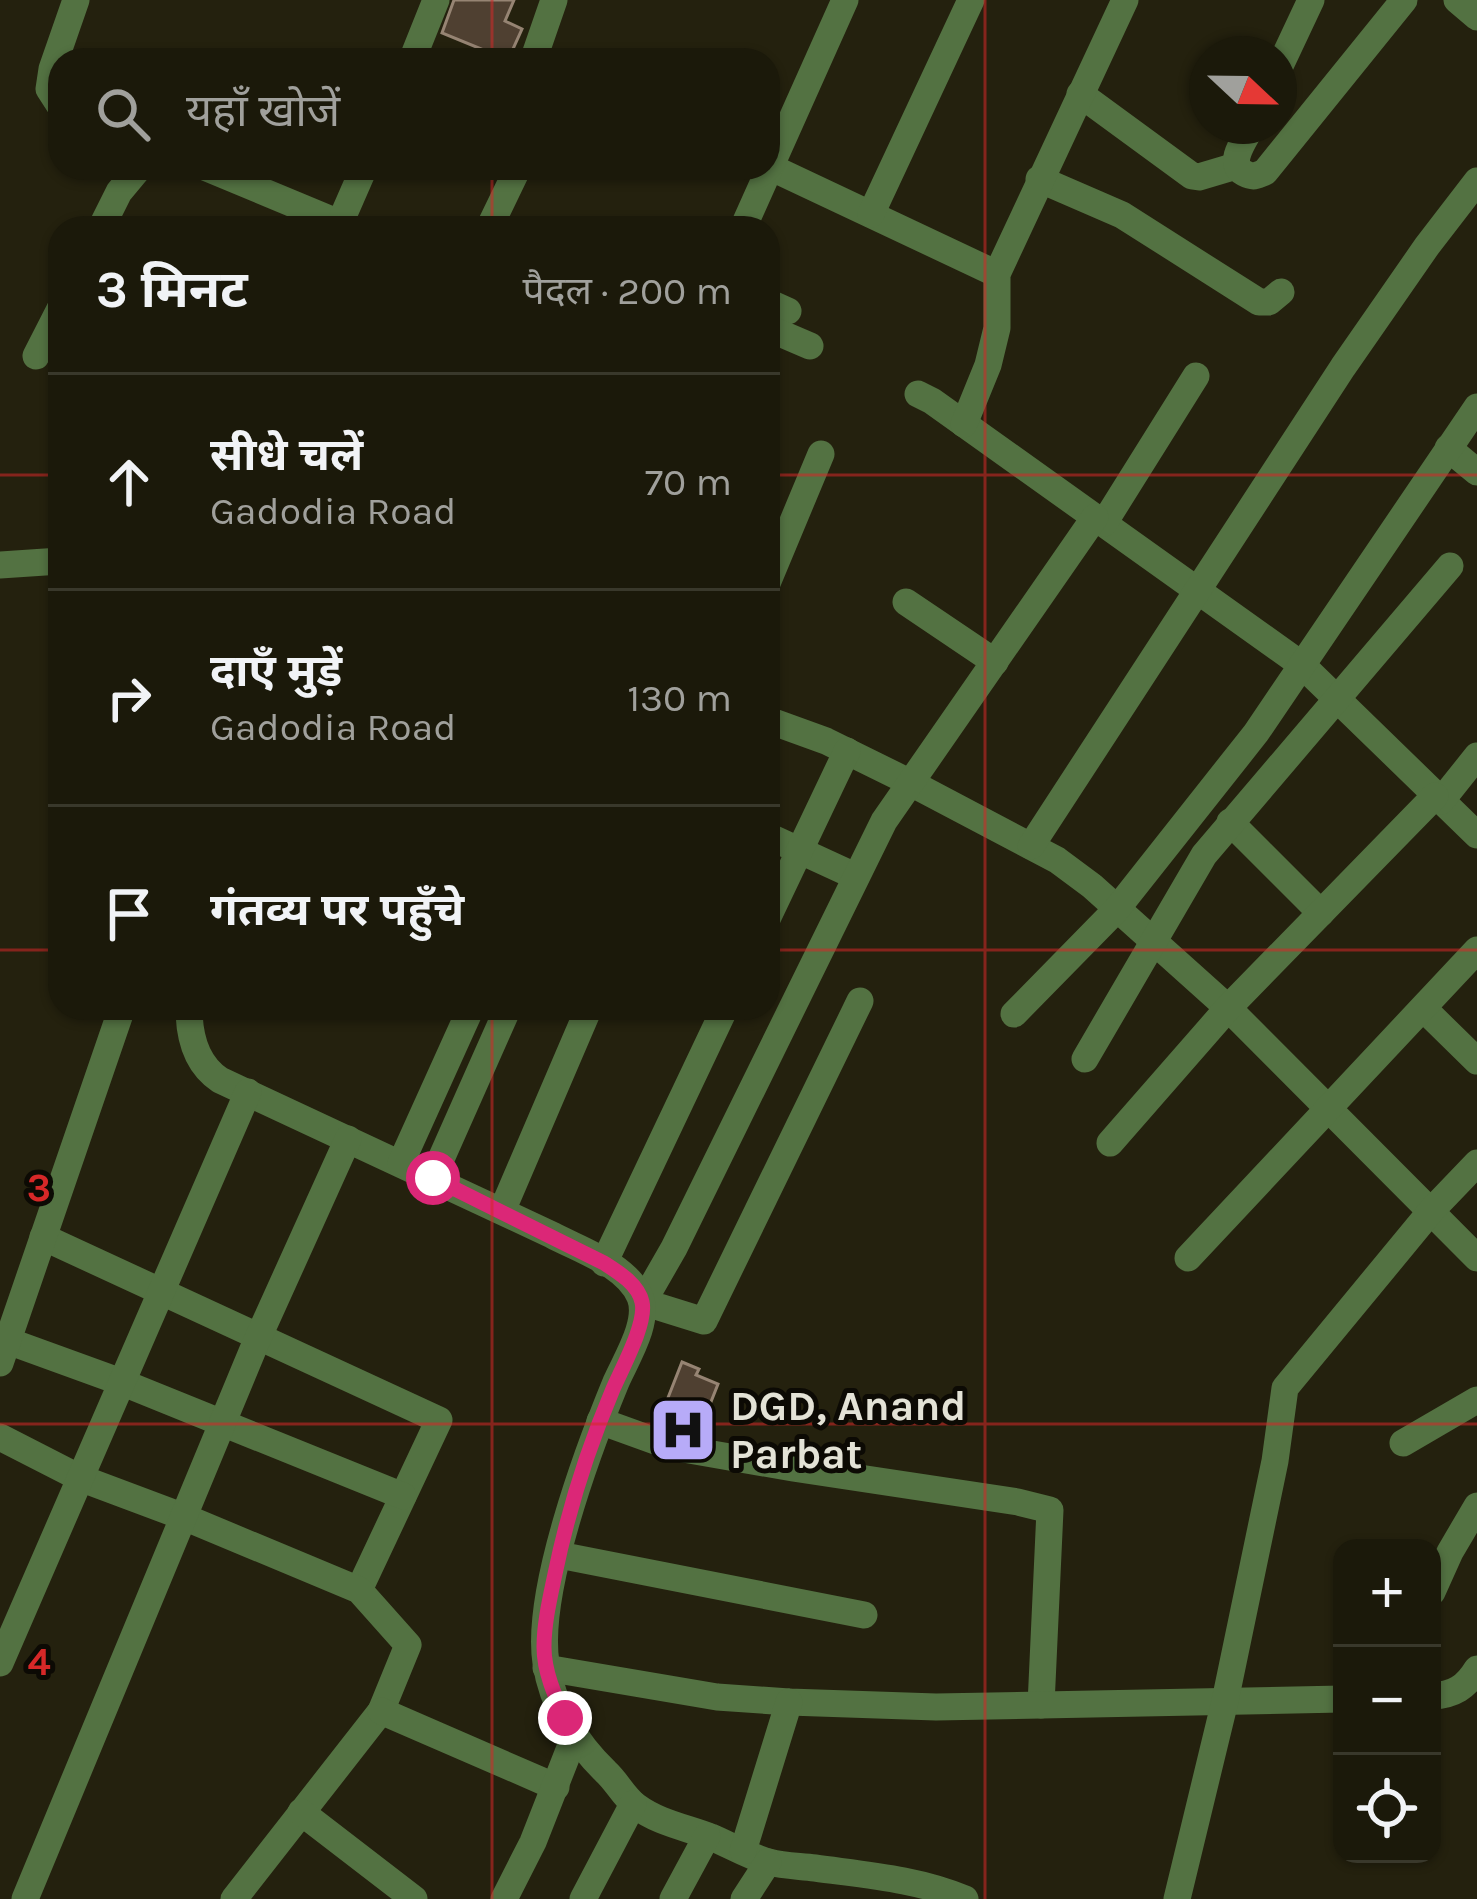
<!DOCTYPE html>
<html lang="hi">
<head>
<meta charset="utf-8">
<style>
	body { margin:0; font-family:Karla,"Noto Sans Devanagari",sans-serif; background:#242213; color:#f1f3f6 }
	.controls { position:absolute; right:36px; bottom:36px; display:grid; overflow:hidden; border-radius:24px; box-shadow:0 3px 9px #0004 }
	.controls button { width:108px; height:108px; display:grid; place-items:center; padding:0; border:0; border-bottom:3px solid #39382b; background:#1b190a; color:#f1f3f6; font:60px sans-serif }
	.compass { position:absolute; left:1189px; top:36px; width:108px; height:108px; border-radius:50%; background:#1b190a; box-shadow:0 3px 9px #0004; rotate:112deg }
	.stop { position:absolute; width:36px; height:36px; margin:-27px; border:9px solid #db2777; border-radius:50%; background:#fff }
	.stop.end { background:#db2777; border-color:#fff; box-shadow:0 3px 12px #0008 }
	.list { margin:0; padding:0; list-style:none }
	h2 { display:flex; justify-content:space-between; align-items:center; height:156px; margin:0; padding:0 48px; font-size:51px }
	h2 small { font-size:39px; font-weight:400; color:#a0a09c }
	.list li { display:grid; grid-template-columns:78px 1fr auto; gap:36px; align-items:center; box-sizing:border-box; height:216px; padding:0 48px; border-top:3px solid #39382b }
	.list b { display:block; font-size:45px; white-space:nowrap }
	.list p { margin:0; font-size:39px; white-space:nowrap; color:#a0a09c }
	.list em { font-size:39px; font-style:normal; color:#a0a09c }
	.icon { flex:none; width:66px; height:66px; fill:none; stroke:currentColor; stroke-width:2; stroke-linecap:round; stroke-linejoin:round }
	.map { position:relative; flex:none; width:1477px; height:1899px; overflow:hidden }
	.search { position:absolute; background:#1b190a; box-shadow:0 3px 9px #0004; left:48px; top:48px; width:732px; height:132px; display:flex; align-items:center; gap:30px; box-sizing:border-box; padding:0 42px; border-radius:36px; color:#a0a09c; font-size:45px }
	.panel { position:absolute; background:#1b190a; box-shadow:0 3px 9px #0004; left:48px; top:216px; width:732px; height:804px; border-radius:36px }
	.map>svg:first-child { display:block }
	.building { fill:#4f4031; stroke:#968473; stroke-width:3 }
	.lines { fill:none; stroke-linecap:round; stroke-linejoin:round }
	.minor { stroke:#537242; stroke-width:27 }
	.route { stroke:#db2777; stroke-width:15 }
	.grid { fill:none; stroke:#d62828; stroke-width:3; stroke-opacity:0.55 }
	.labels { text-anchor:middle; dominant-baseline:central; stroke-width:10; stroke-linejoin:round; paint-order:stroke }
	.poi-label { font-size:42px; font-weight:bold; fill:#e3e2d6; stroke:#0c0a04; text-anchor:start }
	.grid-label { font-size:39px; text-anchor:middle; font-weight:bold; fill:#d62828; stroke:#0c0a04; stroke-width:10; stroke-linejoin:round; paint-order:stroke }
</style>
</head>
<body>
<div class="map">
<svg width="1477" height="1899" viewBox="0 0 1477 1899">
	<rect width="100%" height="100%" fill="#24210e"/>
	<!-- building -->
	<g class="building">
		<path d="M454,0H514L505,21L522,29L508,60L442,33Z"/>
		<path d="M682,1362L699,1369L696,1375L718,1384L701,1427L662,1413Z"/>
	</g>
	<g class="lines">
		<!-- minor -->
		<g class="minor">
			<path d="M1457,0L1477,17"/>
			<path d="M412,60L436,0"/>
			<path d="M536,60V52L554,0"/>
			<path d="M1279,68L1311,0"/>
			<path d="M1080,94L1192,176L1199,177L1236,166"/>
			<path d="M60,106L49,89L52,69L76,0"/>
			<path d="M1252,126C1245,139 1226,164 1244,173C1254,178 1255,176 1265,172L1404,0"/>
			<path d="M770,167L997,274"/>
			<path d="M207,168L351,228"/>
			<path d="M1039,179L1122,215L1259,302H1269L1281,292"/>
			<path d="M871,214L971,0"/>
			<path d="M340,223L364,168"/>
			<path d="M101,228L119,192L139,168"/>
			<path d="M489,228L518,168"/>
			<path d="M743,228L845,0"/>
			<path d="M768,302L788,311"/>
			<path d="M768,328L810,346"/>
			<path d="M36,356L60,309"/>
			<path d="M918,394L932,401L1302,665L1477,835"/>
			<path d="M964,424L988,365L997,328V274L1125,0"/>
			<path d="M1448,448L1477,472"/>
			<path d="M1104,523L1196,376"/>
			<path d="M0,565L60,561"/>
			<path d="M768,581L821,454"/>
			<path d="M906,602L995,662"/>
			<path d="M768,720L826,741L909,782L1057,860L1092,886L1228,1008L1477,1258"/>
			<path d="M1441,801L1477,756"/>
			<path d="M1230,822L1321,913"/>
			<path d="M768,836L855,876"/>
			<path d="M1031,846L1343,367L1427,246L1477,181"/>
			<path d="M768,917L847,751"/>
			<path d="M860,1001L704,1321L643,1302L674,1248L884,821L1095,517"/>
			<path d="M189,1008C189,1035 196,1064 220,1080L552,1235C580,1250 627,1265 640,1297C650,1322 626,1359 616,1382C588,1450 535,1592 546,1663C552,1705 576,1743 606,1772C617,1782 624,1797 636,1806C659,1823 685,1827 711,1837C730,1845 750,1857 769,1862C784,1866 800,1866 815,1868C865,1875 918,1879 965,1899"/>
			<path d="M1424,1009L1477,1061"/>
			<path d="M1014,1014L1116,910L1256,733L1477,407"/>
			<path d="M1085,1059L1204,855L1450,566"/>
			<path d="M1110,1143L1228,1008L1435,796"/>
			<path d="M401,1163L471,1008"/>
			<path d="M433,1177L508,1008"/>
			<path d="M502,1211L589,1008"/>
			<path d="M43,1237L439,1420L359,1590"/>
			<path d="M1188,1258L1477,950"/>
			<path d="M604,1263L725,1008"/>
			<path d="M8,1341L121,1382L403,1496"/>
			<path d="M0,1363L122,1008"/>
			<path d="M600,1421L672,1447L793,1468L1018,1502L1050,1510L1041,1705"/>
			<path d="M0,1437L80,1478L184,1517L359,1590L408,1645L381,1711L234,1899"/>
			<path d="M1403,1443L1477,1400"/>
			<path d="M559,1555L864,1615"/>
			<path d="M1432,1592L1450,1552L1477,1506"/>
			<path d="M0,1663L248,1092"/>
			<path d="M546,1668L717,1697L789,1702L936,1707L1342,1699"/>
			<path d="M1432,1696C1454,1695 1466,1687 1477,1669"/>
			<path d="M381,1711L556,1787"/>
			<path d="M301,1812L414,1899"/>
			<path d="M743,1851L789,1702"/>
			<path d="M25,1899L254,1347L348,1139"/>
			<path d="M504,1899L533,1842L575,1735"/>
			<path d="M583,1899L633,1804"/>
			<path d="M673,1899L707,1836"/>
			<path d="M744,1899L768,1862"/>
			<path d="M1177,1899L1225,1701L1275,1461L1285,1388L1431,1211L1477,1163"/>
		</g>
	</g>
	<g class="lines">
		<!-- route -->
		<path class="route" d="M433,1178L604,1263C618,1272 638,1284 642,1302C647,1323 622,1368 613,1389C588,1448 568,1511 555,1574C550,1598 544,1623 544,1647C544,1672 555,1696 565,1718"/>
	</g>
	<!-- grid -->
	<path class="grid" d="M492,0V60M985,0V1899M492,168V228M0,475H60M768,475H1477M0,950H60M768,950H1477M492,1008V1899M0,1424H1477"/>
	<!-- icons -->
	<defs>
		<symbol id="hospital-square" viewBox="-11 -11 22 22"><rect x="-9" y="-9" width="18" height="18" rx="4" fill="#b7abf8" stroke="#0c0a04"/><path d="M-5-5h3v3.5h4V-5h3V5h-3V1.5h-4V5h-3Z" fill="#111"/></symbol>
	</defs>
	<g fill-rule="evenodd">
		<use href="#hospital-square" x="645" y="1392" width="76" height="76"/>
	</g>
	<g class="labels">
		<!-- poi labels -->
		<g class="poi-label">
			<text x="730" y="1406">DGD, Anand<tspan x="730" dy="48">Parbat</tspan></text>
		</g>
	</g>
	<g class="grid-label">
		<text x="39" y="1201">3</text>
		<text x="39" y="1675">4</text>
	</g>
</svg>
<div class="controls">
<button>+</button>
<button>−</button>
<button><svg class="icon" aria-label="locate" viewBox="0 0 24 24"><circle cx="12" cy="12" r="6"/><path d="M12 2v4M12 18v4M2 12h4M18 12h4"/></svg></button>
</div>
<svg class="compass" viewBox="-18 -18 36 36"><path d="M0-13l5 13h-10z" fill="#e53935"/><path d="M0 13l5-13h-10z" fill="#a0a09c"/></svg>
<div class="stop" style="left:433px;top:1178px"></div>
<div class="stop end" style="left:565px;top:1718px"></div>
<div class="search"><svg class="icon" aria-label="search" viewBox="0 0 24 24"><circle cx="10" cy="10" r="6"/><path d="M15 15l6 6"/></svg>यहाँ खोजें</div>
<section class="panel">
<h2>3 मिनट<small>पैदल · 200 m</small></h2>
<ul class="list">
<li><svg class="icon" aria-label="ahead" viewBox="0 0 24 24"><path d="M12 20V5M6 11l6-6 6 6"/></svg><div><b>सीधे चलें</b><p>Gadodia Road</p></div><em>70 m</em></li>
<li><svg class="icon" aria-label="right" viewBox="0 0 24 24"><path d="M7 20v-9h11M14 6l5 5-5 5"/></svg><div><b>दाएँ मुड़ें</b><p>Gadodia Road</p></div><em>130 m</em></li>
<li><svg class="icon" aria-label="arrive" viewBox="0 0 24 24"><path d="M6 21V4h12l-3 4 3 4H6"/></svg><div><b>गंतव्य पर पहुँचे</b></div></li>
</ul>
</section>
</div>
</body>
</html>
